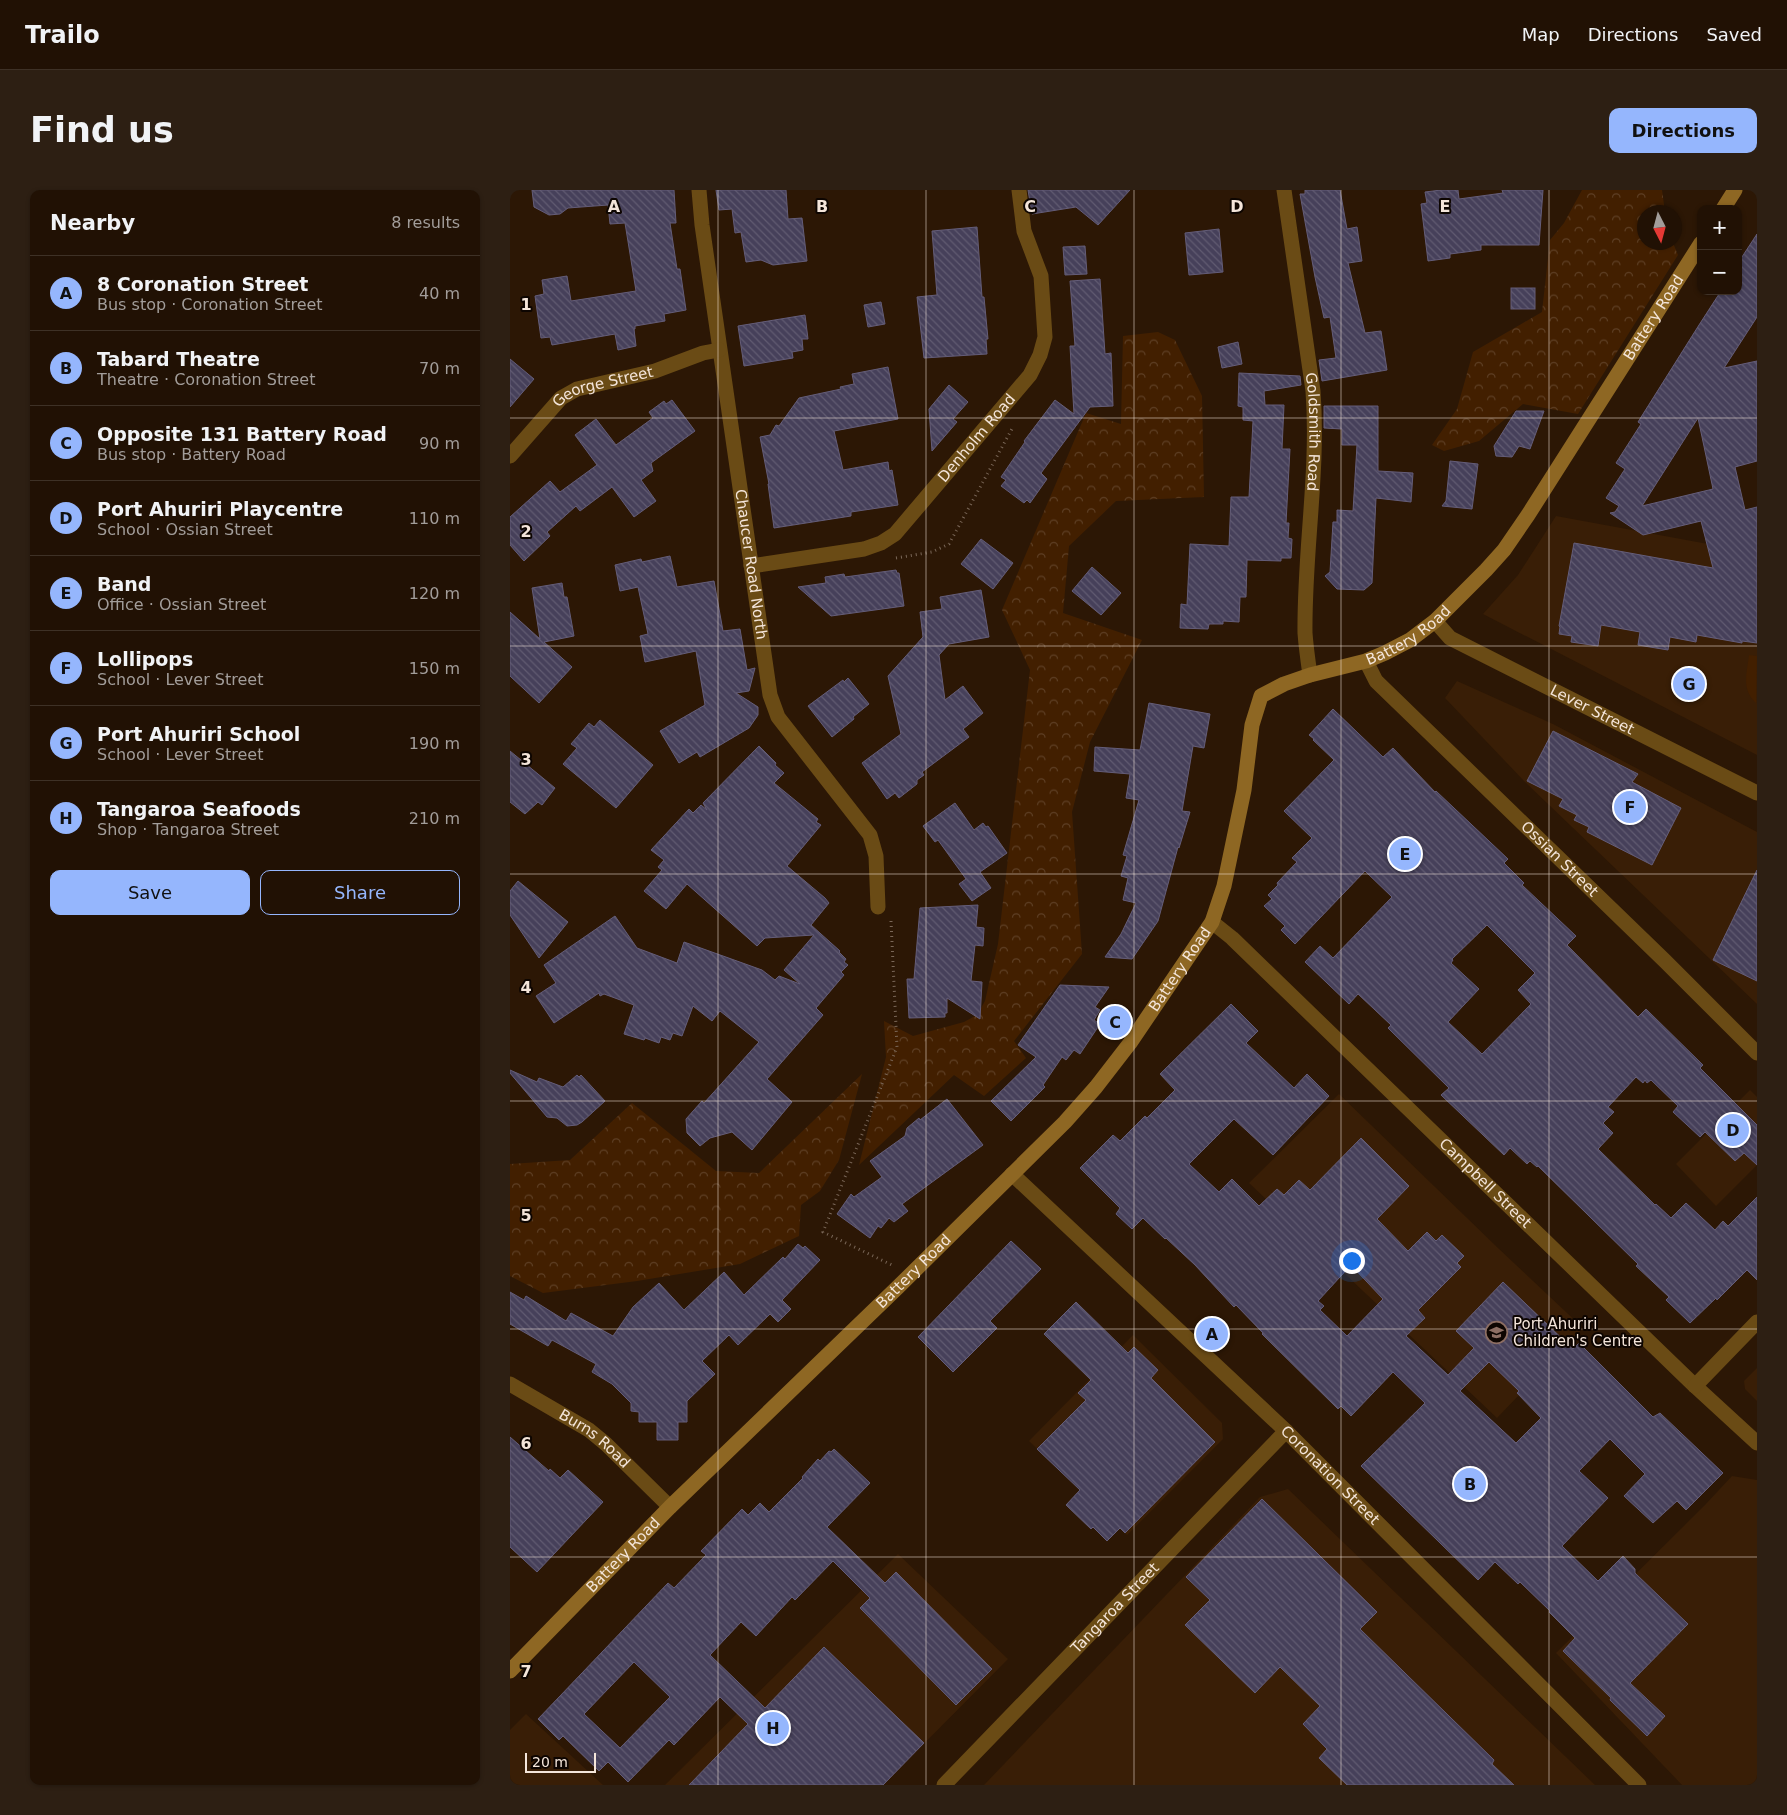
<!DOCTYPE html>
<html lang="en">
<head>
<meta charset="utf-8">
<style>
	body { margin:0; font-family:"DejaVu Sans",sans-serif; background:#2d1f13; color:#f1f3f6 }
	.controls { position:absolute; right:15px; top:15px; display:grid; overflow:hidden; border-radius:10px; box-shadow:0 1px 4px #0004 }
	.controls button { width:45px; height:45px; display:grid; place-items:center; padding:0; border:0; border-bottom:1px solid #3e3126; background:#211104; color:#f1f3f6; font:25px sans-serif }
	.compass { position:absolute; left:1127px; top:15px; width:45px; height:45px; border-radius:50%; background:#211104; box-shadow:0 1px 4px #0004; rotate:174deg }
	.scale { position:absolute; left:15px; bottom:12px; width:71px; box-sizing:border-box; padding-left:5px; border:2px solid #f4e5da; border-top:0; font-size:14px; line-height:18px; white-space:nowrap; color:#f4e5da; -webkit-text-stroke:4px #0d0501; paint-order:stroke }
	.you { position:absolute; left:841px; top:1070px; width:18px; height:18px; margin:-12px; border:4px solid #fff; border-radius:50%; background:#1a73e8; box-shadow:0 0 0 8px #1a73e833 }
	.badge { display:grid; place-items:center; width:32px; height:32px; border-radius:50%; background:#95b6fd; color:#111; font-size:16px; font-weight:700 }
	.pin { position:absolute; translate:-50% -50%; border:2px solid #fff; box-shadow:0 1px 5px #0006 }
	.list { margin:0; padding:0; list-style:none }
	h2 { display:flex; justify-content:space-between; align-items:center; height:65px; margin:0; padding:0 20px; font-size:21px }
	h2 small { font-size:16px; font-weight:400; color:#a29d9a }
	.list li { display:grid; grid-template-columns:32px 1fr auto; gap:15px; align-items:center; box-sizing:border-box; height:75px; padding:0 20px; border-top:1px solid #3e3126 }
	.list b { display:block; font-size:19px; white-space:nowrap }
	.list p { margin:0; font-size:16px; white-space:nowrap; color:#a29d9a }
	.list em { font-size:16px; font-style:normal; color:#a29d9a }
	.actions { display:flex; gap:10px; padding:15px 20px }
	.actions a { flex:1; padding:11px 0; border:1px solid #95b6fd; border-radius:10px; text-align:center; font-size:18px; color:#95b6fd }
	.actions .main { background:#95b6fd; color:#111 }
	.map { position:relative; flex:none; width:1247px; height:1595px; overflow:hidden; border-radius:10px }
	header { display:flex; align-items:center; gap:30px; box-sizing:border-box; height:70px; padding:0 25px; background:#211104; border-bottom:1px solid #3e3126 }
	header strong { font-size:24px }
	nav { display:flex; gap:28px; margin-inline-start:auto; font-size:18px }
	.intro { display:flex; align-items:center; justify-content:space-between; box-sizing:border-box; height:120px; padding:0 30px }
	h1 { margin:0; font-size:35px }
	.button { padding:12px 22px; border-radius:10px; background:#95b6fd; color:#111; font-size:18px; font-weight:700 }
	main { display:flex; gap:30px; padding:0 30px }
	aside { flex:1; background:#211104; border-radius:10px; box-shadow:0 1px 4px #0004 }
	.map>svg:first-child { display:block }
	.built { fill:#391e06 }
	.forest { fill:url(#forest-crowns) }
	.green { fill:#421f00 }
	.building { fill:url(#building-back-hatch); stroke:#645d79; fill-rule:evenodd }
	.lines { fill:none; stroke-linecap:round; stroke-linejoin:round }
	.path { stroke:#7a6758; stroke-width:3; stroke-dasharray:1 4; stroke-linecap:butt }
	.street { stroke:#6a4b15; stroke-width:15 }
	.secondary { stroke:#8e6723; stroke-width:15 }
	.grid { fill:none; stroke:#f4e5da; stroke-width:1; stroke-opacity:0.55 }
	.labels { text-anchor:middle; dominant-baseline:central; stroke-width:4; stroke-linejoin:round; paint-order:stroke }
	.street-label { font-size:15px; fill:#f4e5da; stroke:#0d0501 }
	.poi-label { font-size:15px; fill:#f4e5da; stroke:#0d0501; text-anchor:start }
	.grid-label { font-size:16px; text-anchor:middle; font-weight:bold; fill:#f4e5da; stroke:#0d0501; stroke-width:4; stroke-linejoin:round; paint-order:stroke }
</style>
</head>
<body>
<header>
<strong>Trailo</strong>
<nav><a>Map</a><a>Directions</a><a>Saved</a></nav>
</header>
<div class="intro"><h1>Find us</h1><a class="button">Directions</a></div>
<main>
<aside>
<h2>Nearby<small>8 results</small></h2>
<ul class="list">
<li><span class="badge">A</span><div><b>8 Coronation Street</b><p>Bus stop · Coronation Street</p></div><em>40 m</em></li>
<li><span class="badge">B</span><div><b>Tabard Theatre</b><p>Theatre · Coronation Street</p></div><em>70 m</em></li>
<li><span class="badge">C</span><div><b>Opposite 131 Battery Road</b><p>Bus stop · Battery Road</p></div><em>90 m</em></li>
<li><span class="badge">D</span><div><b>Port Ahuriri Playcentre</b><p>School · Ossian Street</p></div><em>110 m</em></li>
<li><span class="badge">E</span><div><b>Band</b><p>Office · Ossian Street</p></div><em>120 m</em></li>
<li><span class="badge">F</span><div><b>Lollipops</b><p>School · Lever Street</p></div><em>150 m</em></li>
<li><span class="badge">G</span><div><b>Port Ahuriri School</b><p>School · Lever Street</p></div><em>190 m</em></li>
<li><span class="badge">H</span><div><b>Tangaroa Seafoods</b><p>Shop · Tangaroa Street</p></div><em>210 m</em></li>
</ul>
<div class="actions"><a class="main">Save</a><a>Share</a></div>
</aside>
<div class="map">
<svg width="1247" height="1595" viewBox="0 0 1247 1595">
	<defs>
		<pattern id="forest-crowns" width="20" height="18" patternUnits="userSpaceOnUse" patternTransform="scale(1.25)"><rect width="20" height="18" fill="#421f00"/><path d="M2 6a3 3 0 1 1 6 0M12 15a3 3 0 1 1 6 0" fill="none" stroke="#5e3f25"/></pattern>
		<pattern id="building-back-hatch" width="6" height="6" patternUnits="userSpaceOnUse" patternTransform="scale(1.25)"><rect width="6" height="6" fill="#46405a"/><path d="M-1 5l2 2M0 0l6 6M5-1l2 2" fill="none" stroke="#615b71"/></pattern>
	</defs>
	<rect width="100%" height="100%" fill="#2c1705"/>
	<!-- built -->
	<g class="built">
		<path d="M1046,326L1247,363V565L973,424L1008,385Z"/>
		<path d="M947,491L1043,534L1247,642V814L1015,592L935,508Z"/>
		<path d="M1240,900L1247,907V975L1206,1016L1166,974Z"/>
		<path d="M829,904L988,1058L1073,1138L987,1228L739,993Z"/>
		<path d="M623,1145L712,1233L713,1249L617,1345L519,1251Z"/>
		<path d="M1247,1178V1211L1235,1199L1234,1191Z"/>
		<path d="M1222,1286L1247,1290V1595H1172L1046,1463L1195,1315Z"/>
		<path d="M778,1299L1085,1595H474L750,1307Z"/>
		<path d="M388,1364L498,1469L373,1595H155Z"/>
		<path d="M16,1524L93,1595H0V1540Z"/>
	</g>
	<!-- forest -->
	<g class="forest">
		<path d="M1072,0H1152L1155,22H1134V52L1163,53L1168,65L1068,224L1013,214L969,251L934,261L922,255L947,219L963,162L1032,122L1040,50L1054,33Z"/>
		<path d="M648,142L665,150L692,206L694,307L606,311L559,356L553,423L632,450L580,552L562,622L572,764L504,851L516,868L474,906L444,885L349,975L376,867L374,831L403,846L454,832L467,825L475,811L488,754L520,480L492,420L576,223L611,234L613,146Z"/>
		<path d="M352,884L329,970L310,1001L291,1015L289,1046L230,1074L127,1091L33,1103L0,1086V974L60,970L122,913L206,981L249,983Z"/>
	</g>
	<!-- green -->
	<path class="green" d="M1239,465L1247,466L1246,513C1231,499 1237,483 1239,465Z"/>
	<!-- building -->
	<g class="building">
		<path d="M22,0H164L166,33H160L167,79H170L176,120L154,124L155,131L125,136V139H124L126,156L108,160L105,144L42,155L40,147L31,148L25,106L34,104L32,90L57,86L61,111L126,101L115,33L100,34L98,15L58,18L50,24L39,25L24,17Z"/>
		<path d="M206,0H276L278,29L292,28L297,71L263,75L251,70L236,72L231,42L225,43L222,19L209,20Z"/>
		<path d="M518,0H620L588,35L566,17L522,24Z"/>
		<path d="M795,0H830L837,39L847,37L852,71L838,73L855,143L871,141L877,180L812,191L809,170L826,168L820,127L814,128L805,87L790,4H795Z"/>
		<path d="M931,0H948L949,9L993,3L992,0H1033L1029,55H971V60L940,64V68L918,71L911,14L917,13L915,2Z"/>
		<path d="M467,37L472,107H474L478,149H476L477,164L414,168L407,107L427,105L422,41Z"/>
		<path d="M709,39L713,82L679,85L675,43Z"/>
		<path d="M1247,44V127L1214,178L1247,171V271L1225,277L1235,320L1247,317V453L1232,451V453L1187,445L1186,452L1160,447L1158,460L1128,455L1130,442L1091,435L1088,456L1061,452L1062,446L1049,444L1050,437L1049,436L1064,353L1203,378L1191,331L1133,345L1100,323L1105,322L1109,316L1096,308L1115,279L1106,273L1131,234L1128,232L1189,135L1211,101H1228V73ZM1188,228L1203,299L1132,316Z"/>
		<path d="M575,56L577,84L555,85L553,57Z"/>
		<path d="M590,89L595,164L601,163L603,216L580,217L531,283L537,289L520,313L517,310L514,313L491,296L496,290L491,287L515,252L514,251L545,210L564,224L560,156H565L560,91Z"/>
		<rect x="1001" y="98" width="24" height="21"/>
		<path d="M371,112L375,134L358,137L354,115Z"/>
		<path d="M295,125L298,149H292L293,160L282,162L283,168L234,176L228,136Z"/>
		<path d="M728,152L732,174L712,178L708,157Z"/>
		<path d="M0,169L24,189L0,217Z"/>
		<path d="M378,177L388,229L324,241L333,280L378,272L379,281L382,280L388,315L341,322V326L264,338L258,294H259L250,247L260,245L266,235L269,236L289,208L331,199L330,197L344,194L342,184Z"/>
		<path d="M729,183L790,186L791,195L754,201L755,215H774L772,259H780L776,333H779L778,348L782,349L781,368H771V371L737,370L736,407H730L729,432L713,431V434H699L698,439L670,438L671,414L677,415L680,354L719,356L721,307H739L743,231L733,230V217L728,216Z"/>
		<path d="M439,195L458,212L443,229L447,232L422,261L419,219Z"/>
		<path d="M162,210L185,241L141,273L143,281L131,290L146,311L124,327L102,297L70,321L66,316L37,342L40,346L14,371L0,355V327L40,291L50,302L87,275L65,245L86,229L106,255L143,228L139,222L154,211L156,214Z"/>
		<path d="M814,216H868V281L903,283L901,312L866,308L862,393L854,400L827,399L815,386L820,382L823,332H827V320L843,321L847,255H832V239L814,238Z"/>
		<path d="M1006,221H1034L1020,259L1009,256L1002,267L986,266L984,256Z"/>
		<path d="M940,271L968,274L962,319L932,316L936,311Z"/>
		<path d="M471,349L503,373L483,399L451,374Z"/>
		<path d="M160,366L167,397L204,391L213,441L230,439L237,480L245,478L239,501L226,503L248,517V525L239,538L190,567L187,562L169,573L150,541L195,515L186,461L135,472L130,446L138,444L128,397L110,401L105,375L131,369L132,372Z"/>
		<path d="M582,377L611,403L591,425L562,401Z"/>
		<path d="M386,380L387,383H389L394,416L321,426L288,397L316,393L315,387L334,384L335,387Z"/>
		<path d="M52,393L54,407H57L64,446L34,452L62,477L29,513L0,486V422L30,449L22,398Z"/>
		<path d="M471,400L479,447L439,454L429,465L435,510L453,496L473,523L453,539L459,547L412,582L414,585L407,590V594L389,608L385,603L377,609L352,573L391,544L378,486L413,447L410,422L432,419L430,407Z"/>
		<path d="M338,488L359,514L343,527L344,529L322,547L298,516L333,490L334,492Z"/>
		<path d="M639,513L700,524L694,558L683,556L672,621L680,622L669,658L668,657L648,731L622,769L595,767L611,744L626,713L613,710L618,688L611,686L617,666L613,665L629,610L616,608L620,584L584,581L585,557L630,560Z"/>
		<path d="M823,519L873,567L883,558L925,602L926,601L998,669L994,673L1014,693L1012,695L1066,746L1057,755L1128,827L1136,819L1193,875L1190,878L1247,935V975L1234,963L1225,971L1195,942L1190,947L1163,922L1168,916L1141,890L1137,893L1135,890L1133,893L1126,887L1098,917L1104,922L1093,933L1103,943L1088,959L1145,1015L1146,1014L1161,1028L1176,1013L1205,1040L1213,1031L1218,1036L1247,1007V1090L1237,1080L1207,1110L1206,1108L1180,1133L1156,1110L1159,1107L1126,1076L1128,1074L1028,976L1027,977L1020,971L1017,974L1000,958L994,965L931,905L939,898L878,838L881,835L848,804L839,814L795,772L810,756L823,768L882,707L855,681L785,754L771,740L775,736L754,716L762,709L758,705L768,695L767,693L787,672L782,668L802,648L774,621L824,570L803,550L804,549L799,545ZM977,735L1025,783L1008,800L1021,814L972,864L938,832L969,799L941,773L943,770L942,769Z"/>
		<path d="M90,530L143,575L106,618L53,574L67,558L61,554L79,533L84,537Z"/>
		<path d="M1043,541L1128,584L1122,592L1171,618L1142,675L1077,642L1079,637L1064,630L1067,625L1049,616L1053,609L1017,591Z"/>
		<path d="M249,556L266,573L265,575L274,583L264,593L308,629L306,632L311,635L277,676L315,708L319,713L301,735L330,761L329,762L336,769L334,772L338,775L331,782L334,785L306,818L313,825L257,889L282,912L242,960L222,942L200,948L190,956L177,943L176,929L192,911L194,913L249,852L210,821L202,831L183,816L172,846L163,843L160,850L151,847L149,853L135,848L134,850L114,844L124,815L94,804L90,806L89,803L44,833L26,806L46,793L34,775L105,726L127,758L167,773L174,752L252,780L265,790L269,786L290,794L274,780L304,745L255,748L247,756L177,694L156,719L134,701L152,680L148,677L154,670L141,660L179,619L183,623L191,615L197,620L193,613Z"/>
		<path d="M0,561L45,598L32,615L28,612L15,624L0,612Z"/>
		<path d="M445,613L464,640L473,633L476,637L478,636L497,663L470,682L481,698L462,711L449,694L456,689L428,650L425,652L413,636Z"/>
		<path d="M1247,680V791L1203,770Z"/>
		<path d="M8,691L58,732L29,768L0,725V701Z"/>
		<path d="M468,715L466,737L474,738L473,756L465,755L461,791L472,792L470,829L437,808V823H435V827L399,828L397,789H404L410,718Z"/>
		<path d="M550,795L599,797L585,817L590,820L584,830L590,834L570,864L564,860L556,870L552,867L533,895L535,897L501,931L481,911L526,867L508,855Z"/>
		<path d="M721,814L748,841L736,853L784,898L797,884L819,906L763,965L724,929L679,974L709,1002L722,989L749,1016L767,999L774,1005L789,990L800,1000L851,948L899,996L867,1029L898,1061L917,1042L926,1051L932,1045L954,1066L947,1073L951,1077L908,1120L915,1128L896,1146L938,1185L964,1158L946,1141L993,1092L1063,1159L1069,1153L1143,1227L1150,1223L1213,1283L1176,1320L1167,1311L1143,1333L1114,1306L1135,1284L1100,1249L1069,1281L1098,1308L1052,1356L1088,1391L1113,1366L1125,1379V1383L1178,1434L1120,1493L1155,1526L1137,1546L1100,1510L1101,1508L1053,1461L1065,1448L1039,1422L1040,1421L1010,1392L1008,1394L985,1372L968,1390L851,1276L915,1213L883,1182L841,1226L831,1216L828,1219L752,1144L753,1143L726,1115L724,1117L685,1075L656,1048L655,1049L633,1028L622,1039L606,1024L610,1018L570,978L603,945L610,951L635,926L637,928L665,900L650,884ZM841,1075L873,1109L837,1146L810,1120L814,1116L808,1111ZM979,1172L1009,1201L1007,1203L1031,1228L1006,1253L950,1201Z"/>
		<path d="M0,880L27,892L29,888L53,897L67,885L69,887L71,885L95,911L72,932L67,935L57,936L47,928L37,927L0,883Z"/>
		<path d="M437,909L473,955L392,1014L398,1021L384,1032L379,1028L371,1038L368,1036L360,1048L327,1024L341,1004L344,1007L372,987L360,971L395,946L397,938L409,928L410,930Z"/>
		<path d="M501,1051L531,1079L480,1131L487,1138L443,1182L408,1147Z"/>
		<path d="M288,1054L293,1058L295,1056L310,1070L272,1110L281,1119L268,1132L260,1124L228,1155L219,1145L192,1171L205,1184L177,1211V1232H168V1250H147V1232H129V1222L121,1221V1213L102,1194L82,1182L86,1174L42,1150L38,1156L0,1134V1102L14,1110L16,1106L56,1131L61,1123L103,1146L123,1117L149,1093L174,1120L214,1082L234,1105L273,1067L275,1069Z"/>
		<path d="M566,1112L618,1163L624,1157L648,1180L641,1188L705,1252L615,1343L610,1338L597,1351L583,1337L581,1339L556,1315L570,1300L527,1259L576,1210L568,1203L581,1190L534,1144Z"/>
		<path d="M0,1247L39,1281L40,1279L50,1288L58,1280L93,1312L27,1382L0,1357Z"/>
		<path d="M324,1259L360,1293L317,1337L375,1393L386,1382L482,1479L446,1515L350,1418L360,1408L323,1371L285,1410L282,1407L246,1446L231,1432L200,1465L255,1518L314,1457L414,1553L373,1595H179L238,1534L210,1507L164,1555L159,1550L118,1592L98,1572L89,1581L53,1546L49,1550L28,1529L158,1393L164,1398L196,1365L191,1361L232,1319L238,1325L250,1313L259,1322L293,1288L292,1287L308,1269L310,1271L319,1261L321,1262ZM124,1472L160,1507L110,1558L74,1524Z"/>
		<path d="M752,1309L867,1422L850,1439L984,1570L982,1574L1004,1595H837L809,1568L817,1559L793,1534L810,1516L770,1477L745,1503L675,1435L700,1410L676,1387Z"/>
	</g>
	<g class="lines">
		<!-- path -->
		<g class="path">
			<path d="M386,368L422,362L439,354L503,237"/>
			<path d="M381,731L387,857L313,1042L384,1076"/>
		</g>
		<!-- street -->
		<g class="street">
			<path id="s1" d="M189,0L192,35L260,505L268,527L360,645L366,666L368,717"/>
			<path id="s2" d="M774,0L803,201C809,281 794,362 795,443C796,457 798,471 800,485"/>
			<path id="s3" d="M0,266L51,208L67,199L145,181L193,163L209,160"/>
			<path id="s4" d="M241,376L354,359L371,353L385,344L520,185L530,165L535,147L531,86L514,41L509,0"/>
			<path id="s5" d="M925,431L940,448L1247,603"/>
			<path id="s6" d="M856,471L866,491L1155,771L1247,863"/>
			<path id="s7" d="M702,732L722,748L1185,1196L1247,1253"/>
			<path id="s8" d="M502,984L776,1241L1129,1595"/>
			<path id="s9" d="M0,1194L79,1240L96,1254L160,1317"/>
			<path d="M1185,1196L1247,1132"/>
			<path id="s10" d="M434,1595L776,1241"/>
		</g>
		<!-- secondary -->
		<g class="secondary">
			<path d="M1213,19L1225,0"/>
			<path id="s11" d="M0,1481L160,1317L388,1097L555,932L586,897L620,853L702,732L714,696L734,600L742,535L751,506L774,494L800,485L856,471L875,463L900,450L925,431L976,380L994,360L1018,325L1191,53"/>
		</g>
	</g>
	<!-- grid -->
	<path class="grid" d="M208,0V1595M416,0V1595M624,0V1595M831,0V1595M1039,0V1595M0,228H1247M0,456H1247M0,684H1247M0,911H1247M0,1139H1247M0,1367H1247"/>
	<!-- icons -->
	<defs>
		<symbol id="school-ring" viewBox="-11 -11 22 22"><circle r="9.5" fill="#0d0501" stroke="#8d6e63" stroke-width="1.5"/><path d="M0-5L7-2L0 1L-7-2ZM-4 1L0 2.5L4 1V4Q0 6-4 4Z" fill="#8d6e63"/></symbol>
	</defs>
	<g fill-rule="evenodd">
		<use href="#school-ring" x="974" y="1130" width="25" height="25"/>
	</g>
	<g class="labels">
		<!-- street labels -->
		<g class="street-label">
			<text stroke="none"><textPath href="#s11" startOffset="1828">Battery Road</textPath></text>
			<text stroke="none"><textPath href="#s3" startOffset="121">George Street</textPath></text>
			<text stroke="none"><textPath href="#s2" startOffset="244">Goldsmith Road</textPath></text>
			<text stroke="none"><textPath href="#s4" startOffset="275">Denholm Road</textPath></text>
			<text stroke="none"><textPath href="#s1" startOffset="378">Chaucer Road North</textPath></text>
			<text stroke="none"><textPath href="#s11" startOffset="1422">Battery Road</textPath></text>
			<text stroke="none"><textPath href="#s5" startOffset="182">Lever Street</textPath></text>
			<text stroke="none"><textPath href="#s6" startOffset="278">Ossian Street</textPath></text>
			<text stroke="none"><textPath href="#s11" startOffset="972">Battery Road</textPath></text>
			<text stroke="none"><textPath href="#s7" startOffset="378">Campbell Street</textPath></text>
			<text stroke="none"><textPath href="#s11" startOffset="568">Battery Road</textPath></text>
			<text stroke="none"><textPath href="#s9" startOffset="101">Burns Road</textPath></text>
			<text stroke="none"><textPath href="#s8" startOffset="438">Coronation Street</textPath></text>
			<text stroke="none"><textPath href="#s11" startOffset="162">Battery Road</textPath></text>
			<text stroke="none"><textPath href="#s10" startOffset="246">Tangaroa Street</textPath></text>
		</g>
		<!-- poi labels -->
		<g class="poi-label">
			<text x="1003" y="1134">Port Ahuriri<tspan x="1003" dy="17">Children's Centre</tspan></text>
		</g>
	</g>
	<g class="grid-label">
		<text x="104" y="22">A</text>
		<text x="312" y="22">B</text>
		<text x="520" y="22">C</text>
		<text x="727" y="22">D</text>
		<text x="935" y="22">E</text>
		<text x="16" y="120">1</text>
		<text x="16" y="347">2</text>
		<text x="16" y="575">3</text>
		<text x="16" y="803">4</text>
		<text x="16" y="1031">5</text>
		<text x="16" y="1259">6</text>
		<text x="16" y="1487">7</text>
	</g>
</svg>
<div class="controls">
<button>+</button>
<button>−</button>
</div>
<svg class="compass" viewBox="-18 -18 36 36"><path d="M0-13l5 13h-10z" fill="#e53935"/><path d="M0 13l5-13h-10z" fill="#a29d9a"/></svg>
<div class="scale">20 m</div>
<div class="you"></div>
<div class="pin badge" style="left:702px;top:1144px">A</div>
<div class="pin badge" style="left:960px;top:1294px">B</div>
<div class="pin badge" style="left:605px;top:832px">C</div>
<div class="pin badge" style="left:1223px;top:940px">D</div>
<div class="pin badge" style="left:895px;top:664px">E</div>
<div class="pin badge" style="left:1120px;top:617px">F</div>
<div class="pin badge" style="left:1179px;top:494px">G</div>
<div class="pin badge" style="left:263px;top:1538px">H</div>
</div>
</main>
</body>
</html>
